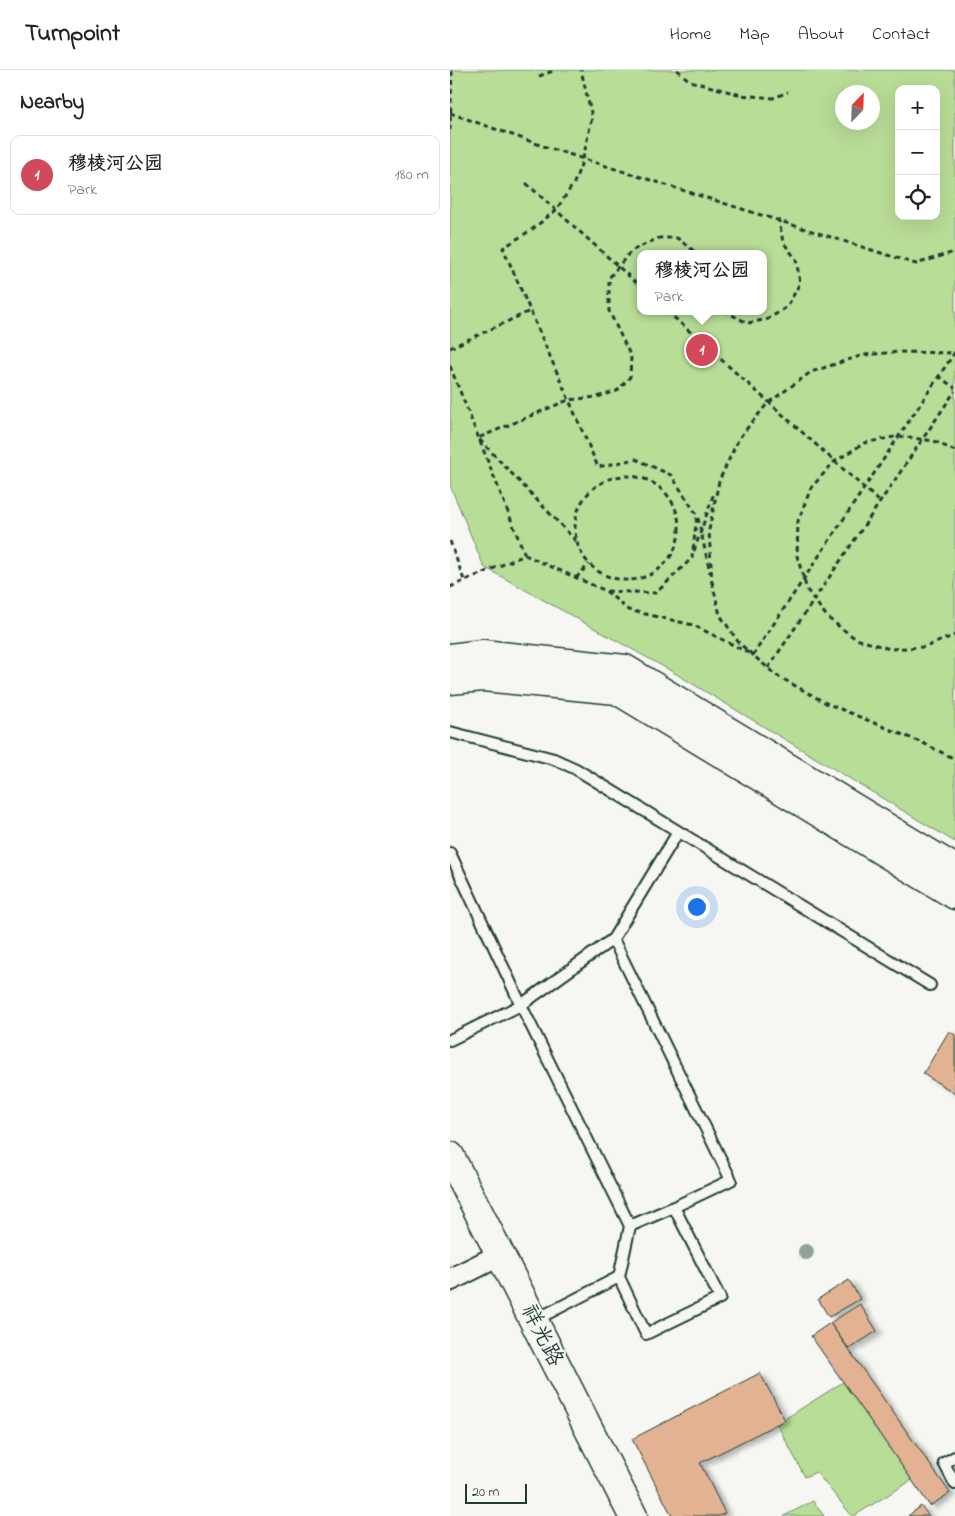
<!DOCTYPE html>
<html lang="en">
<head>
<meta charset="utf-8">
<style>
	body { margin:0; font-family:"Indie Flower","LXGW WenKai TC",sans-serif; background:#f2f2f2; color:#222 }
	.controls { position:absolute; right:15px; top:15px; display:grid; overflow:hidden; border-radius:10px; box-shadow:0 5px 20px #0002 }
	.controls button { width:45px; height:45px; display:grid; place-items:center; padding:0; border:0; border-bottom:1px solid #e0e0e0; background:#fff; color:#222; font:25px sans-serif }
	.compass { position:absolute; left:385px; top:15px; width:45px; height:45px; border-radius:50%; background:#fff; box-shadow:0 5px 20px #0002; rotate:23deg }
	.scale { position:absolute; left:15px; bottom:12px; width:62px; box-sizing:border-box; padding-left:5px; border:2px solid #1f3d34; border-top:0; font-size:14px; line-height:18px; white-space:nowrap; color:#1f3d34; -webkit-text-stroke:4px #f6f6f2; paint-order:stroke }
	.you { position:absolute; left:246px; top:836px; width:18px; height:18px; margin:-12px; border:4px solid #fff; border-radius:50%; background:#1a73e8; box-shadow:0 0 0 8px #1a73e833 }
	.badge { display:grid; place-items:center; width:32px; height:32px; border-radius:50%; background:#d1495b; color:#fff; font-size:16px; font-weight:700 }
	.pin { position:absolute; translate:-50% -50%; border:2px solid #fff; box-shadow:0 1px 5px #0006 }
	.popup { position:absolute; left:187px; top:180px; width:130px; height:65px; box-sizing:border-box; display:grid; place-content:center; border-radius:10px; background:#fff; filter:drop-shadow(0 1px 4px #0005); font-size:16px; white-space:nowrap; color:#767676 }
	.popup b { font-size:19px; color:#222 }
	.popup::after { content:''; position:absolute; left:50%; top:100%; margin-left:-10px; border:10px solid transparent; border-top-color:#fff }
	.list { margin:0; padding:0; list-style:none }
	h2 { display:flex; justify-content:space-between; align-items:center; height:65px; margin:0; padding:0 20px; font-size:21px }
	h2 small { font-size:16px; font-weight:400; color:#767676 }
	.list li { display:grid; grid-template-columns:32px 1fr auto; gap:15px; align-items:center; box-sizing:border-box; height:80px; margin:0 10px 10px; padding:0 10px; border:1px solid #e0e0e0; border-radius:10px }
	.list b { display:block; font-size:19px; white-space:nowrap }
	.list p { margin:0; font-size:16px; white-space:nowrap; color:#767676 }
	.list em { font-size:16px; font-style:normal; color:#767676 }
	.icon { flex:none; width:28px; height:28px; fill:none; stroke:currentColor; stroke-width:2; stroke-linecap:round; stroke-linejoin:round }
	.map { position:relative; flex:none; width:505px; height:1446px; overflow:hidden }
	header { display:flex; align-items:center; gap:30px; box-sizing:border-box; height:70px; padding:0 25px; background:#fff; border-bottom:1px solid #e0e0e0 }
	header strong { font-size:24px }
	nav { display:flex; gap:28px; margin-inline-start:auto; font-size:18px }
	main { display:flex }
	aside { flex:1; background:#fff }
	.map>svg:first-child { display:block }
	.green { fill:#b8dd97; stroke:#6c8d66; fill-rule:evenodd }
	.building { fill:#e2b293; stroke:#1f3d34; filter:url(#shadow) }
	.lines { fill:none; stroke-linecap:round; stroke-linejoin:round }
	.lane-casing { stroke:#1f3d34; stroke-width:14 }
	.street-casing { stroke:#1f3d34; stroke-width:25 }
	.secondary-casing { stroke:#1f3d34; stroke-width:31 }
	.path { stroke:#1f3d34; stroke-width:3; stroke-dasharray:5 4; stroke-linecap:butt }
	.lane { stroke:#f6f6f2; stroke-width:10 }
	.street { stroke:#f6f6f2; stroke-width:21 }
	.secondary { stroke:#f6f6f2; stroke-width:28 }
	.tree { fill:#91a294 }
	.labels { text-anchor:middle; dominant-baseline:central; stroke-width:4; stroke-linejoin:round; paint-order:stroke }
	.street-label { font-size:22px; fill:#1f3d34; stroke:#f6f6f2 }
</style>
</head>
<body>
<header>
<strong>Turnpoint</strong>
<nav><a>Home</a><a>Map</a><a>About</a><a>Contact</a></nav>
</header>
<main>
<aside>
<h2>Nearby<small></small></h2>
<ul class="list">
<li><span class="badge">1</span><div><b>穆棱河公园</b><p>Park</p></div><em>180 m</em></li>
</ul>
</aside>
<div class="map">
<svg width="505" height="1446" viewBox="0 0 505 1446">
	<defs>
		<filter id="shadow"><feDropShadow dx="5.5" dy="3" stdDeviation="2.5" flood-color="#0004"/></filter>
	</defs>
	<rect width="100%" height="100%" fill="#f6f6f2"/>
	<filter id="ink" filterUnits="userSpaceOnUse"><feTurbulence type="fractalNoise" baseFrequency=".02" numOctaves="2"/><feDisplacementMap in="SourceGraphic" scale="10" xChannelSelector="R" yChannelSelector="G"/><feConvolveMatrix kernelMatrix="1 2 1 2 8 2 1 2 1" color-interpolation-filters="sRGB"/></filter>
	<g filter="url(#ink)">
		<!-- green -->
		<g class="green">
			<path d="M0,0H505V772L223,602L34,497L0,415ZM449,19H486V146H449ZM392,22H422V52H392ZM191,184H313V241H191Z"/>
			<path d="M393,1312L462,1410L404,1446H402L366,1402L355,1407L327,1354Z"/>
			<path d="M363,1431L374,1446H334Z"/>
		</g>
		<!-- building -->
		<g class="building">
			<path d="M499,961L505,965V1023L473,1004Z"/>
			<path d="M399,1210L410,1229L379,1247L368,1229Z"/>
			<path d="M410,1234L427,1261L399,1279L380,1253Z"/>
			<path d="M380,1253L500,1423L480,1436L361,1266Z"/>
			<path d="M310,1303L335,1350L250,1393L275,1443L269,1446H222L182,1369Z"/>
			<path d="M471,1436L479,1446H458Z"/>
		</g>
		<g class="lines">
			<defs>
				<g id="lane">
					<path d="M0,662L104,689L126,699L480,915"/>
					<path d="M0,783L71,935L0,970"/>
					<path d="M163,869L281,1110L224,1137"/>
					<path d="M180,1156L224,1137L270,1228L196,1264L169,1207L180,1156L71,935L163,869L228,762"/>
					<path d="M85,1250L169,1207"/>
					<path d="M505,1387L494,1393L505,1414"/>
				</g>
				<path id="street" d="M0,1210L50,1185"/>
				<g id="secondary">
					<path d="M0,588L33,584L175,599L505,799"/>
					<path d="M0,610L33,607L167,620L505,825"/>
					<path d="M0,1086L183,1446"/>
				</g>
			</defs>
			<!-- lane casing -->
			<use href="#lane" class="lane-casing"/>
			<!-- street casing -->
			<use href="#street" class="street-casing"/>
			<!-- secondary casing -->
			<use href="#secondary" class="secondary-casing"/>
			<!-- path -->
			<g class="path">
				<path d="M227,0L240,11L291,25L323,28L338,22"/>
				<path d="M89,6L106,0"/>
				<path d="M0,43L96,77L466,194L504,182L505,183"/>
				<path d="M0,60L2,0"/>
				<path d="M76,113L191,217"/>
				<path d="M217,241L430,432"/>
				<path d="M274,241L298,253L318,249L337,237L350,213L346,189L333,172L329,151"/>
				<path d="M0,278L80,241"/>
				<path d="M0,296L75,485"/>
				<path d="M488,306L505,318"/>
				<path d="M505,381L484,371L449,366L414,373L384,392L361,418L348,451L347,486L357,520L378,548L406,569L440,579L475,577L505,565"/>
				<circle cx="177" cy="458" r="52"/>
				<path d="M248,448L260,503"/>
				<path d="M0,471L14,510"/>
				<path d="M126,471L28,368L118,330L147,327L167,321L180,307L181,287L159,241V208L181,181L209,168H227L244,181L245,184"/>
				<path d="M244,481L264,423"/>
				<path d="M126,508L139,494"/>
				<path d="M262,512L270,545L289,573L326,605L376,633L475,674L505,689"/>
				<path d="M262,514L259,460L269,411L289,368L318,333L361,302L413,285L448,282L504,283"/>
				<path d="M0,517L75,485L156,521L206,523L242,488L247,445L221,405L186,389L148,397L53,178L84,158L106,140L124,113L133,89L142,47L131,0"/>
				<path d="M156,521L178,540L243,555L303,585L505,282"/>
				<path d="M318,598L505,321"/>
			</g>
			<!-- lane -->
			<use href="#lane" class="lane"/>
			<!-- street -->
			<use href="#street" class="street"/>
			<!-- secondary -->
			<use href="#secondary" class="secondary"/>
		</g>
		<!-- trees -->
		<circle class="tree" cx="356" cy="1182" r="8"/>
	</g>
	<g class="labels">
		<!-- street labels -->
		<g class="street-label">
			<text transform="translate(91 1266) rotate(63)">祥光路</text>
		</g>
	</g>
</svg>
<div class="controls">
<button>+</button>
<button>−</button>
<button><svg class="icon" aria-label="locate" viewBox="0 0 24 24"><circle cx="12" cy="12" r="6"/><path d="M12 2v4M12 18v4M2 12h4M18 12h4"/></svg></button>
</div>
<svg class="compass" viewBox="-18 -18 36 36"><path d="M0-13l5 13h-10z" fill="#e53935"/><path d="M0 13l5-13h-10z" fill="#767676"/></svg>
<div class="scale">20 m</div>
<div class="you"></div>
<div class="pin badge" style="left:252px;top:280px">1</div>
<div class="popup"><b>穆棱河公园</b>Park</div>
</div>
</main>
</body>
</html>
